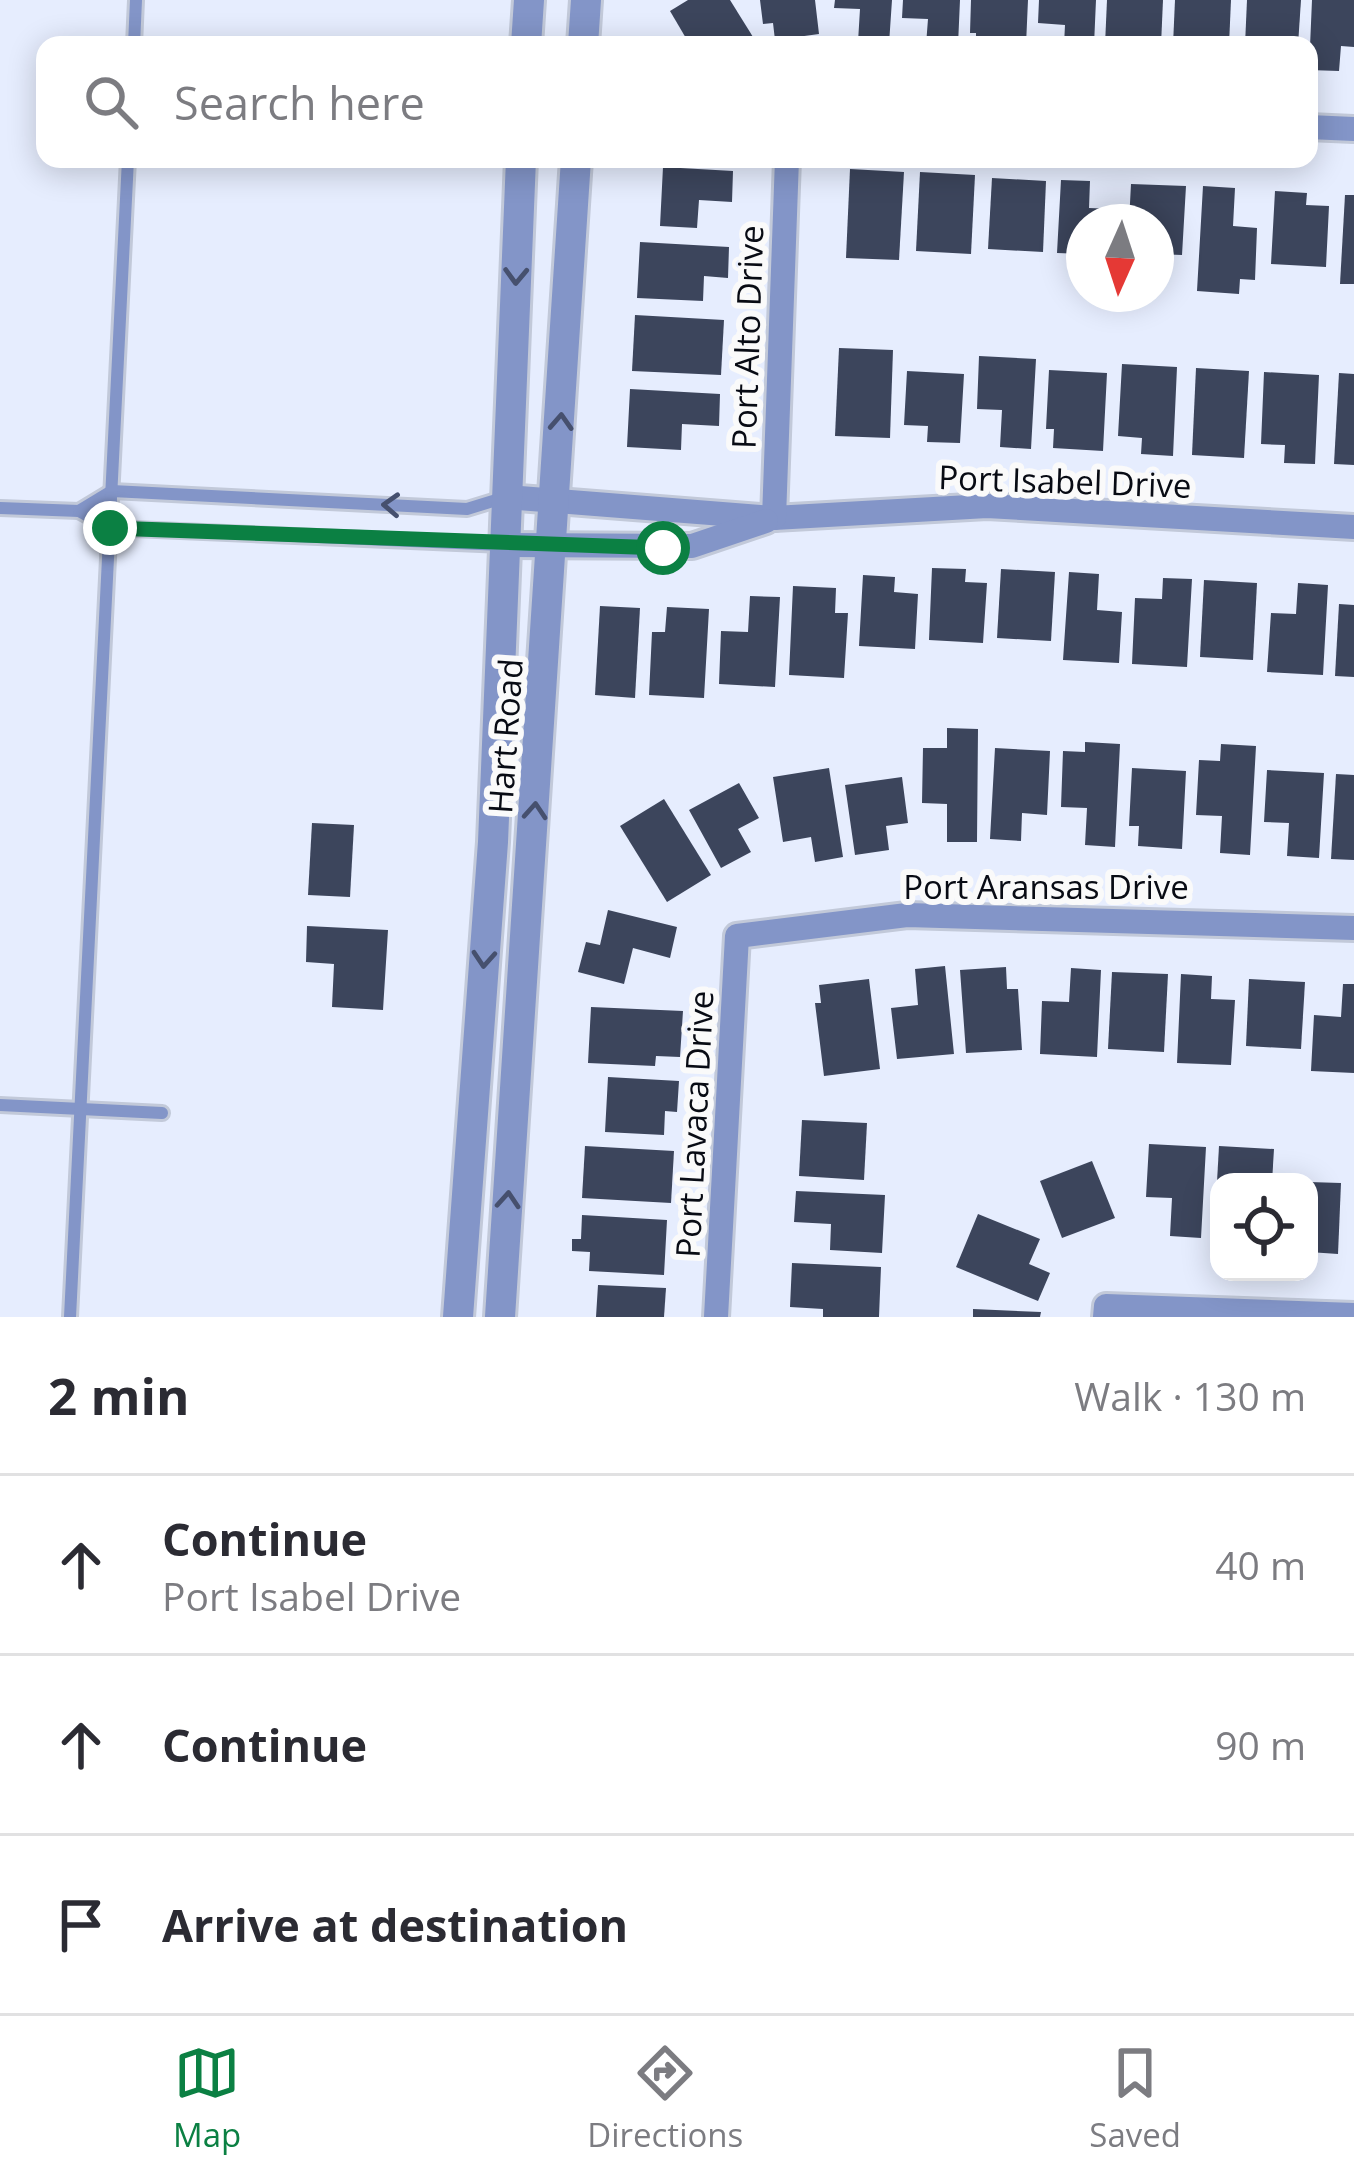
<!DOCTYPE html>
<html lang="en">
<head>
<meta charset="utf-8">
<style>
	body { margin:0; font-family:"Open Sans",sans-serif; background:#f7f7f7; color:#2b2b33 }
	.controls { position:absolute; right:36px; bottom:36px; display:grid; overflow:hidden; border-radius:24px; box-shadow:0 6px 30px #0003 }
	.controls button { width:108px; height:108px; display:grid; place-items:center; padding:0; border:0; border-bottom:3px solid #e1e1e2; background:#fff; color:#2b2b33; font:60px sans-serif }
	.compass { position:absolute; left:1066px; top:204px; width:108px; height:108px; border-radius:50%; background:#fff; box-shadow:0 6px 30px #0003; rotate:183deg }
	.stop { position:absolute; width:36px; height:36px; margin:-27px; border:9px solid #0b8043; border-radius:50%; background:#fff }
	.stop.end { background:#0b8043; border-color:#fff; box-shadow:0 3px 12px #0008 }
	.list { margin:0; padding:0; list-style:none }
	h2 { display:flex; justify-content:space-between; align-items:center; height:156px; margin:0; padding:0 48px; font-size:51px }
	h2 small { font-size:39px; font-weight:400; color:#7c7c81 }
	.list li { display:grid; grid-template-columns:78px 1fr auto; gap:36px; align-items:center; box-sizing:border-box; height:180px; padding:0 48px; border-top:3px solid #e1e1e2 }
	.list b { display:block; font-size:45px; white-space:nowrap }
	.list p { margin:0; font-size:39px; white-space:nowrap; color:#7c7c81 }
	.list em { font-size:39px; font-style:normal; color:#7c7c81 }
	.icon { flex:none; width:66px; height:66px; fill:none; stroke:currentColor; stroke-width:2; stroke-linecap:round; stroke-linejoin:round }
	.map { position:relative; flex:none; width:1354px; height:1317px; overflow:hidden }
	.search { position:absolute; background:#fff; box-shadow:0 6px 30px #0003; left:36px; right:36px; top:36px; height:132px; display:flex; align-items:center; gap:30px; box-sizing:border-box; padding:0 42px; border-radius:24px; color:#7c7c81; font-size:45px }
	.sheet { height:696px; background:#fff }
	nav { display:flex; justify-content:space-around; align-items:center; box-sizing:border-box; height:168px; border-top:3px solid #e1e1e2; background:#fff; font-size:33px; color:#7c7c81 }
	nav a { display:grid; justify-items:center; gap:6px }
	nav .on { color:#0b8043 }
	.map>svg:first-child { display:block }
	.building { fill:#3c455c }
	.lines { fill:none; stroke-linecap:round; stroke-linejoin:round }
	.service-casing { stroke:#c2c9d9; stroke-width:18 }
	.minor-casing { stroke:#c2c9d9; stroke-width:30 }
	.tertiary-casing { stroke:#c2c9d9; stroke-width:36 }
	.service { stroke:#8395c8; stroke-width:12 }
	.minor { stroke:#8395c8; stroke-width:24 }
	.tertiary { stroke:#8395c8; stroke-width:30 }
	.oneway { stroke:#46506e }
	.route { stroke:#0b8043; stroke-width:15 }
	.labels { text-anchor:middle; dominant-baseline:central; stroke-width:12; stroke-linejoin:round; paint-order:stroke }
	.street-label { font-size:33px; fill:#080b14; stroke:#fafafa }
</style>
</head>
<body>
<div class="map">
<svg width="1354" height="1317" viewBox="0 0 1354 1317">
	<rect width="100%" height="100%" fill="#e6edfe"/>
	<!-- building -->
	<g class="building">
		<path d="M688,0H730L758,45H690L670,11Z"/>
		<path d="M760,0H815L819,34L775,40L773,23L763,24Z"/>
		<path d="M835,0H892L889,44L858,42L860,9L834,8Z"/>
		<path d="M903,0H960L958,45H926L928,19L902,18Z"/>
		<path d="M971,0H1028L1026,45H976V33H970Z"/>
		<path d="M1039,0H1096L1094,45H1064L1065,25L1038,23Z"/>
		<path d="M1107,0H1163L1161,45H1105Z"/>
		<path d="M1175,0H1231L1229,45H1173Z"/>
		<path d="M1247,0H1301L1298,45H1245Z"/>
		<path d="M1312,0H1354V47L1341,46L1339,71L1309,70Z"/>
		<path d="M663,167L733,171L732,202L699,200L697,228L660,226Z"/>
		<path d="M850,169L904,172L899,260L846,258Z"/>
		<path d="M920,172L975,175L971,254L916,251Z"/>
		<path d="M992,178L1046,181L1043,252L988,249Z"/>
		<path d="M1061,180L1090,181L1089,208L1114,209V222H1084V254L1057,253Z"/>
		<path d="M1131,184L1186,186L1182,255L1156,254V222H1129Z"/>
		<path d="M1203,186L1235,188L1233,226L1257,228L1255,280L1240,279L1239,294L1197,291Z"/>
		<path d="M1275,191L1307,193L1306,205L1329,206L1326,267L1271,264Z"/>
		<path d="M1345,195H1354V284H1340Z"/>
		<path d="M640,242L729,247L728,278L704,276L703,301L637,298Z"/>
		<path d="M635,315L724,320L721,375L632,371Z"/>
		<path d="M839,348L893,350L890,438L835,436Z"/>
		<path d="M979,356L1036,359L1031,449L1000,447L1002,410L977,409Z"/>
		<path d="M1122,364L1177,367L1173,456L1141,454L1142,438L1118,436Z"/>
		<path d="M1196,368L1249,371L1244,458L1192,455Z"/>
		<path d="M1049,370L1107,373L1103,451L1053,448L1054,429H1046Z"/>
		<path d="M907,371L964,374L960,443L927,442L928,426L904,425Z"/>
		<path d="M1264,372L1319,375L1315,464L1284,463L1285,445L1261,444Z"/>
		<path d="M1339,373L1354,374V465L1334,464Z"/>
		<path d="M630,389L720,394L719,426L682,424L681,450L627,447Z"/>
		<path d="M932,568L966,569L965,582L987,583L983,643L929,640Z"/>
		<path d="M1001,569L1055,572L1051,641L997,638Z"/>
		<path d="M1069,572L1099,574L1097,610L1122,612L1119,663L1063,660Z"/>
		<path d="M863,575L895,577L894,592L918,594L915,649L859,646Z"/>
		<path d="M1163,578L1192,579L1187,667L1132,664L1135,598L1162,599Z"/>
		<path d="M1204,580L1257,583L1253,660L1200,657Z"/>
		<path d="M1298,583L1328,585L1323,675L1267,672L1271,613L1296,614Z"/>
		<path d="M793,586L836,588L835,613H848L844,678L789,675Z"/>
		<path d="M750,596L780,597L775,687L719,684L721,631L748,632Z"/>
		<path d="M1339,604L1354,605V677L1335,676Z"/>
		<path d="M600,606L640,608L635,698L595,695Z"/>
		<path d="M667,607L709,609L704,698L649,695L652,632H665Z"/>
		<path d="M947,728L978,729L977,842H947V804L922,803L923,748H947Z"/>
		<path d="M1085,742L1120,744L1115,847L1085,845L1087,808L1061,807L1063,751L1085,752Z"/>
		<path d="M1221,744L1256,746L1250,855L1220,853L1222,816L1196,815L1199,760L1220,761Z"/>
		<path d="M995,748L1050,751L1047,815L1022,813L1021,841L990,839Z"/>
		<path d="M829,768L843,857L815,862L811,837L783,842L773,777Z"/>
		<path d="M1132,768L1186,771L1182,849L1138,846L1139,826H1129Z"/>
		<path d="M1267,770L1324,773L1319,858L1287,856L1289,823L1264,822Z"/>
		<path d="M1336,774L1354,775V860L1331,859Z"/>
		<path d="M902,777L908,823L886,826L889,850L855,855L845,785Z"/>
		<path d="M739,783L759,818L738,829L751,852L721,868L689,810Z"/>
		<path d="M664,799L711,875L667,902L620,826Z"/>
		<path d="M312,823L354,825L350,897L308,895Z"/>
		<path d="M608,910L677,927L670,958L633,948L624,984L578,972L586,942L600,945Z"/>
		<path d="M307,926L388,930L383,1010L332,1007L334,964L306,962Z"/>
		<path d="M945,966L954,1054L897,1059L891,1008L918,1005L915,969Z"/>
		<path d="M1006,967L1007,989H1018L1022,1050L966,1053L960,970Z"/>
		<path d="M1071,968L1101,970L1097,1057L1040,1054L1042,1001L1069,1002Z"/>
		<path d="M1112,972L1168,974L1164,1052L1108,1049Z"/>
		<path d="M1181,974L1212,976L1211,999L1235,1000L1231,1065L1177,1063Z"/>
		<path d="M869,979L880,1069L824,1076L815,1003H821L819,985Z"/>
		<path d="M1249,979L1305,982L1301,1049L1246,1046Z"/>
		<path d="M1343,984H1354V1073L1311,1071L1314,1015L1341,1017Z"/>
		<path d="M591,1007L683,1011L680,1057L656,1056L655,1066L588,1063Z"/>
		<path d="M608,1077L679,1081L677,1112L665,1111L664,1135L605,1132Z"/>
		<path d="M802,1120L867,1123L864,1180L799,1176Z"/>
		<path d="M1149,1144L1206,1147L1201,1238L1170,1236L1172,1198L1146,1197Z"/>
		<path d="M585,1146L674,1151L671,1203L582,1198Z"/>
		<path d="M1219,1146L1274,1149L1272,1182H1217Z"/>
		<path d="M1092,1161L1115,1218L1062,1238L1040,1181Z"/>
		<path d="M1309,1182L1341,1183L1338,1254L1309,1252Z"/>
		<path d="M796,1191L885,1195L882,1253L830,1250L831,1224L794,1222Z"/>
		<path d="M978,1214L1040,1239L1029,1264L1050,1273L1038,1301L956,1267Z"/>
		<path d="M582,1215L667,1220L664,1275L589,1271L590,1252L572,1251V1239H581Z"/>
		<path d="M792,1263L881,1267L879,1317H823V1309L790,1307Z"/>
		<path d="M598,1285L666,1288L664,1317H596Z"/>
		<path d="M973,1309L1041,1312L1040,1317H973Z"/>
	</g>
	<g class="lines">
		<defs>
			<g id="service">
				<path d="M134,45L136,0"/>
				<path d="M0,508L79,511L110,528L503,545"/>
				<path d="M79,511L112,491L467,509L506,497"/>
				<path d="M0,1105L162,1113"/>
				<path d="M70,1317L128,159"/>
			</g>
			<g id="minor">
				<path d="M1309,127L1354,129"/>
				<path d="M506,497L774,518L987,506L1354,527"/>
				<path d="M774,518L787,159"/>
				<path d="M504,545L692,546L766,521"/>
				<path d="M716,1317L737,936L907,915L1354,928"/>
				<path d="M1105,1317L1106,1306L1354,1315"/>
			</g>
			<g id="tertiary">
				<path d="M526,45L529,0"/>
				<path d="M583,45L586,0"/>
				<path d="M458,1317L493,842L521,159"/>
				<path d="M500,1317L576,159"/>
			</g>
		</defs>
		<!-- service casing -->
		<use href="#service" class="service-casing"/>
		<!-- minor casing -->
		<use href="#minor" class="minor-casing"/>
		<!-- tertiary casing -->
		<use href="#tertiary" class="tertiary-casing"/>
		<!-- service -->
		<use href="#service" class="service"/>
		<!-- minor -->
		<use href="#minor" class="minor"/>
		<!-- tertiary -->
		<use href="#tertiary" class="tertiary"/>
	</g>
	<!-- one-way arrows -->
	<defs><path id="oneway-chevron" d="M-2-3.5L2.5 0L-2 3.5" fill="none" stroke-width="1.6" stroke-linecap="round" stroke-linejoin="round" transform="scale(3)"/></defs>
	<g class="oneway">
		<use href="#oneway-chevron" transform="translate(516 276) rotate(92)"/>
		<use href="#oneway-chevron" transform="translate(561 422) rotate(-87)"/>
		<use href="#oneway-chevron" transform="translate(391 505) rotate(-177)"/>
		<use href="#oneway-chevron" transform="translate(535 811) rotate(-86)"/>
		<use href="#oneway-chevron" transform="translate(484 959) rotate(94)"/>
		<use href="#oneway-chevron" transform="translate(508 1200) rotate(-86)"/>
	</g>
	<g class="lines">
		<!-- route -->
		<path class="route" d="M110,528L663,548"/>
	</g>
	<g class="labels">
		<!-- street labels -->
		<g class="street-label">
			<text transform="translate(747 337) rotate(-88)">Port Alto Drive</text>
			<text transform="translate(1065 481) rotate(2)">Port Isabel Drive</text>
			<text transform="translate(505 736) rotate(-86)">Hart Road</text>
			<text x="1046" y="886">Port Aransas Drive</text>
			<text transform="translate(694 1124) rotate(-87)">Port Lavaca Drive</text>
		</g>
	</g>
</svg>
<div class="controls">
<button><svg class="icon" aria-label="locate" viewBox="0 0 24 24"><circle cx="12" cy="12" r="6"/><path d="M12 2v4M12 18v4M2 12h4M18 12h4"/></svg></button>
</div>
<svg class="compass" viewBox="-18 -18 36 36"><path d="M0-13l5 13h-10z" fill="#e53935"/><path d="M0 13l5-13h-10z" fill="#7c7c81"/></svg>
<div class="stop" style="left:663px;top:548px"></div>
<div class="stop end" style="left:110px;top:528px"></div>
<div class="search"><svg class="icon" aria-label="search" viewBox="0 0 24 24"><circle cx="10" cy="10" r="6"/><path d="M15 15l6 6"/></svg>Search here</div>
</div>
<section class="sheet">
<h2>2 min<small>Walk · 130 m</small></h2>
<ul class="list">
<li><svg class="icon" aria-label="ahead" viewBox="0 0 24 24"><path d="M12 20V5M6 11l6-6 6 6"/></svg><div><b>Continue</b><p>Port Isabel Drive</p></div><em>40 m</em></li>
<li><svg class="icon" aria-label="ahead" viewBox="0 0 24 24"><path d="M12 20V5M6 11l6-6 6 6"/></svg><div><b>Continue</b></div><em>90 m</em></li>
<li><svg class="icon" aria-label="arrive" viewBox="0 0 24 24"><path d="M6 21V4h12l-3 4 3 4H6"/></svg><div><b>Arrive at destination</b></div></li>
</ul>
</section>
<nav>
<a class="on"><svg class="icon" aria-label="map" viewBox="0 0 24 24"><path d="M3 6l6-2 6 2 6-2v14l-6 2-6-2-6 2zM9 4v14M15 6v14"/></svg>Map</a>
<a><svg class="icon" aria-label="directions" viewBox="0 0 24 24"><path d="M12 3l9 9-9 9-9-9zM9 14v-3h6M13 9l2 2-2 2"/></svg>Directions</a>
<a><svg class="icon" aria-label="saved" viewBox="0 0 24 24"><path d="M7 4h10v16l-5-4-5 4z"/></svg>Saved</a>
</nav>
</body>
</html>
